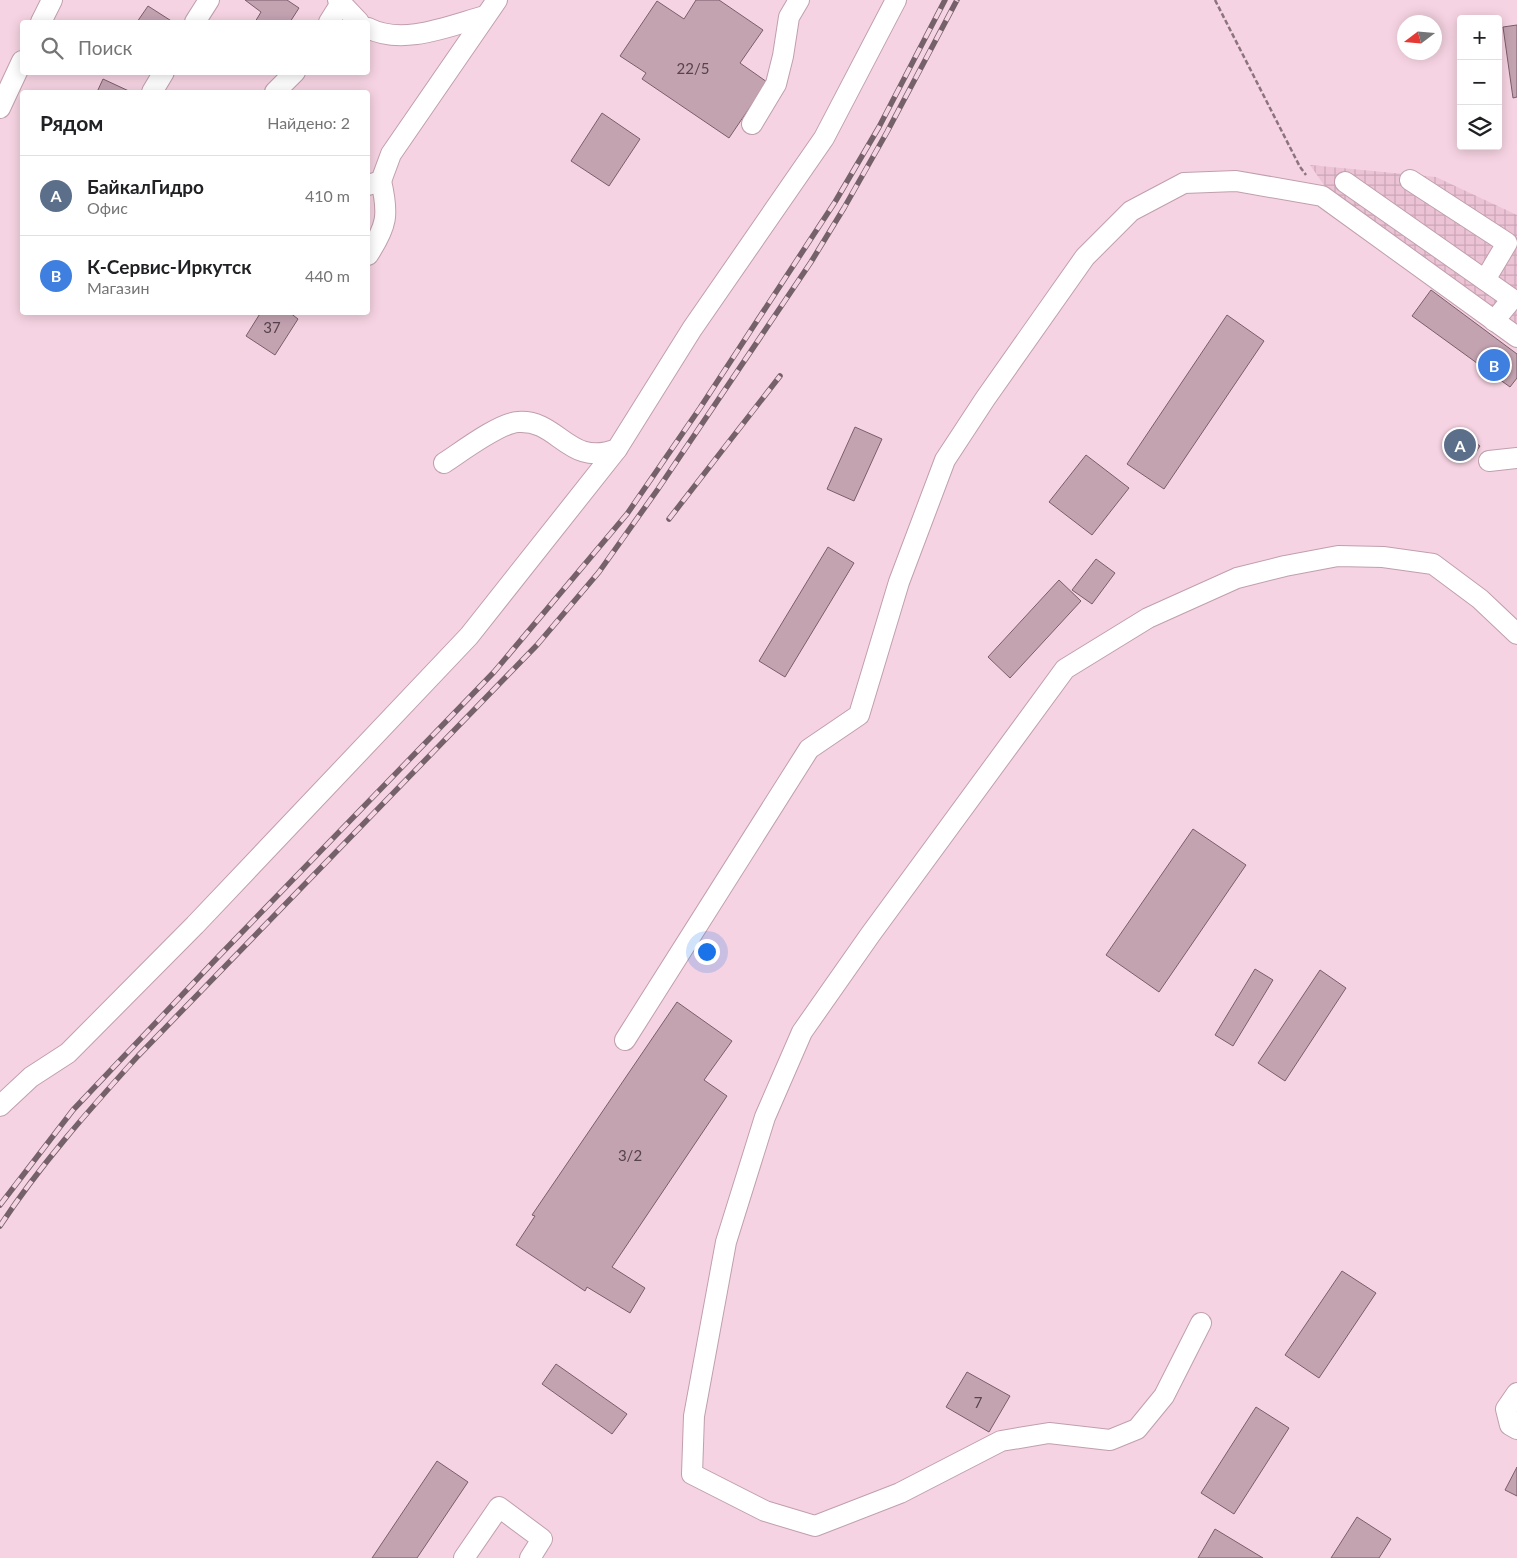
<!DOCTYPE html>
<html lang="ru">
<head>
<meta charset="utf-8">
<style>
	body { margin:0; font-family:Lato,sans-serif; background:#f6f6f6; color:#202124 }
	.controls { position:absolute; right:15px; top:15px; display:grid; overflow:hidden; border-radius:5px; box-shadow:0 2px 12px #0003 }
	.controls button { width:45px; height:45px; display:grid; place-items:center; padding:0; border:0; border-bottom:1px solid #e0e0e0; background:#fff; color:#202124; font:25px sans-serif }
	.compass { position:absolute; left:1397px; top:15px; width:45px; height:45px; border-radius:50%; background:#fff; box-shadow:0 2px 12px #0003; rotate:254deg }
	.you { position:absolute; left:706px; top:951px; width:18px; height:18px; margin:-12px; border:4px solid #fff; border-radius:50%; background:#1a73e8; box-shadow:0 0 0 8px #1a73e833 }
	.badge { display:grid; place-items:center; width:32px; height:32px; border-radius:50%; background:#216c73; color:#fff; font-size:16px; font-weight:700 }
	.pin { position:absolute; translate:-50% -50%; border:2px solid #fff; box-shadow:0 1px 5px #0006 }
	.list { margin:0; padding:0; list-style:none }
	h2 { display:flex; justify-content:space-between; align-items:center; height:65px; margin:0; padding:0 20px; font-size:21px }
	h2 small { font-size:16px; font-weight:400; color:#757577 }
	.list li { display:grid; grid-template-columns:32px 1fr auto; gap:15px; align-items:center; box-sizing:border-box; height:80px; padding:0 20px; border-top:1px solid #e0e0e0 }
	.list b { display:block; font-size:19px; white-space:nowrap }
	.list p { margin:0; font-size:16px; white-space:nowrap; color:#757577 }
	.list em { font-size:16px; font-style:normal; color:#757577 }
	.icon { flex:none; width:28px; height:28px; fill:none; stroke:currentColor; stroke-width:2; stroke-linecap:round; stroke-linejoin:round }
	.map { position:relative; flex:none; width:1517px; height:1558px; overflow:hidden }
	.search { position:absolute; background:#fff; box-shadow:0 2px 12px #0003; left:20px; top:20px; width:350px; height:55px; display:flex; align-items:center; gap:12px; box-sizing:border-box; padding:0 18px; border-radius:5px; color:#757577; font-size:19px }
	.panel { position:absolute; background:#fff; box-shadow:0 2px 12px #0003; left:20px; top:90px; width:350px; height:225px; border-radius:5px }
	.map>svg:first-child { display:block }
	.industrial { fill:url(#industrial-grid) }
	.building { fill:#c4a3b1; stroke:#7b5d6a }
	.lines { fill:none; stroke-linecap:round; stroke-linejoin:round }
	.minor-casing { stroke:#c09fad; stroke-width:22 }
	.path { stroke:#8b747e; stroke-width:2.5; stroke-dasharray:5 2.5; stroke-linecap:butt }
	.minor { stroke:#fff; stroke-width:20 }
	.rail-casing { stroke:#756169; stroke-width:5.5 }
	.rail { stroke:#f6d3e2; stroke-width:4; stroke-dasharray:11; stroke-linecap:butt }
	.labels { text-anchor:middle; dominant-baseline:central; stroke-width:5; stroke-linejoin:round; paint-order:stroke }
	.number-label { font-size:15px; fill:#56444b }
</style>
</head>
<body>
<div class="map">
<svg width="1517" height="1558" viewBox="0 0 1517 1558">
	<defs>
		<pattern id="industrial-grid" width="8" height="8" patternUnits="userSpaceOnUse" patternTransform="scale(1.25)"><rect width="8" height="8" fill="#ecc3d5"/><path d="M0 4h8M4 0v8" fill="none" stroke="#cba7b7"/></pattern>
	</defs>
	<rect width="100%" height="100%" fill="#f6d3e2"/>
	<!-- industrial -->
	<path class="industrial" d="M1310,165L1436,177L1517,215V326L1335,201Z"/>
	<!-- building -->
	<g class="building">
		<path d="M245,0H287L299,8L290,22H255L261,12Z"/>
		<path d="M696,0H719L763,30L740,63L767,82L729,138L642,79L646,73L620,56L657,1L684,19Z"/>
		<path d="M148,6L173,22H137Z"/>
		<path d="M1517,25V97L1513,98L1503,27Z"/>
		<path d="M103,79L131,92H97Z"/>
		<path d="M602,113L640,139L609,186L571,161Z"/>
		<path d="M1431,290L1517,354V378L1510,387L1412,316Z"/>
		<path d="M261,312H289L298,319L275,355L246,336Z"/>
		<path d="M1227,315L1264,341L1164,489L1127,464Z"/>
		<path d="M855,427L882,439L854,501L827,489Z"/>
		<path d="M1457,429L1480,446L1471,459L1447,443Z"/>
		<path d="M1086,455L1129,488L1092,535L1049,502Z"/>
		<path d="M828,547L854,563L785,677L759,661Z"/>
		<path d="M1096,559L1115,573L1092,604L1072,590Z"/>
		<path d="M1059,580L1081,601L1010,678L988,657Z"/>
		<path d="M1193,829L1246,865L1159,992L1106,955Z"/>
		<path d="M1255,969L1273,980L1233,1046L1215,1035Z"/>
		<path d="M1320,970L1346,988L1285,1081L1258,1063Z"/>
		<path d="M677,1002L732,1041L704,1080L727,1096L612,1267L645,1288L630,1313L587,1287L585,1291L516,1245L535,1216L532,1215Z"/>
		<path d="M1342,1271L1376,1293L1319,1378L1285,1355Z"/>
		<path d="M556,1364L627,1414L612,1434L542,1384Z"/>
		<path d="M967,1372L1010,1396L989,1432L946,1407Z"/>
		<path d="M1256,1407L1289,1428L1234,1514L1201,1493Z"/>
		<path d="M437,1461L468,1482L417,1558H372Z"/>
		<path d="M1517,1467V1496L1505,1490Z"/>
		<path d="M1357,1517L1391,1539L1379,1558H1331Z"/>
		<path d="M1215,1529L1263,1558H1198Z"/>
	</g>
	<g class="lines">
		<defs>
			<g id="minor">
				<path d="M341,3L359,22"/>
				<path d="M41,22L52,0"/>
				<path d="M195,22L209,0"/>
				<path d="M329,22L341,3L338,0"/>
				<path d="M368,28C403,46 449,26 485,16"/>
				<path d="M152,92L164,72"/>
				<path d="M275,92L295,72"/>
				<path d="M0,108L22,61"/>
				<path d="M752,124L776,84L783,56L789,17L799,0"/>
				<path d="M1410,180L1507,243L1485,280"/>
				<path d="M1345,182L1512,299L1494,321"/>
				<path d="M368,185L381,181L391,154L497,0"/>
				<path d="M368,255C387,226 389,215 381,181"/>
				<path d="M1489,461L1517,458"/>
				<path d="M444,463C461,452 499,423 518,422C559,419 568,468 617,449L692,329L824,138L896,0"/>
				<path d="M625,1040L809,749L859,715L899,582L945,460L985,399L1085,257L1131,211L1184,183L1236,181L1322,196L1517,337"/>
				<path d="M0,1106L31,1077L68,1053L195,925L469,636L617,449"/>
				<path d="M1201,1323L1164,1396L1137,1429L1110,1440L1049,1433L1001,1441L900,1493L815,1526L765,1511L692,1474L694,1416L726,1242L765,1117L802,1032L870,935L1065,669L1148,618L1237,578L1285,566L1338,556L1383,557L1433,564L1480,599L1517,634"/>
				<path d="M1517,1393L1506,1409L1510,1425L1517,1429"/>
				<path d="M464,1558L499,1507L542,1539L530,1558"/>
			</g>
		</defs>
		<!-- minor casing -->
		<use href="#minor" class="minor-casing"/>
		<!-- path -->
		<path class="path" d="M1215,0L1300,167L1306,175"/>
		<!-- minor -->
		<use href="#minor" class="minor"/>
		<defs>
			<g id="rail">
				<path d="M669,519L780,376"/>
				<path d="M0,1205L73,1110L218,957L494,672L627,514L700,408L835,202L879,127L945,0"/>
				<path d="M0,1226C40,1165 89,1110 138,1056L537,645L599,572L658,489L811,262L844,208L887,132L957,0"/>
			</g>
		</defs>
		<!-- rail casing -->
		<use href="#rail" class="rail-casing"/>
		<!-- rail -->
		<use href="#rail" class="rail"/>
	</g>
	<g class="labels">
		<!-- number labels -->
		<g class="number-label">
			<text x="693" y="68">22/5</text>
			<text x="272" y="327">37</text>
			<text x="630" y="1155">3/2</text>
			<text x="978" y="1402">7</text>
		</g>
	</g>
</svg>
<div class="controls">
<button>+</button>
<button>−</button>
<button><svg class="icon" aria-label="layers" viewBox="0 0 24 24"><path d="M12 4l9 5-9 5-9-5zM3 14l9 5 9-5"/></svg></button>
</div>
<svg class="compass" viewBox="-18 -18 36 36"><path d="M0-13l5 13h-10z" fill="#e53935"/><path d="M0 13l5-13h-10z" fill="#757577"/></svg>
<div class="you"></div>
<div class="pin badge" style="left:1460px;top:445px;background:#5c6f8a">A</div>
<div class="pin badge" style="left:1494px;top:365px;background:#3f7fe0">B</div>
<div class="search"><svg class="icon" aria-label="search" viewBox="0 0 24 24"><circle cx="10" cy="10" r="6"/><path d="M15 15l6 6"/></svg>Поиск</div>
<section class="panel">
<h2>Рядом<small>Найдено: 2</small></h2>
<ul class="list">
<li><span class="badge" style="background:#5c6f8a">A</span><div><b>БайкалГидро</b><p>Офис</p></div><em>410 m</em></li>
<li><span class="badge" style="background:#3f7fe0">B</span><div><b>К-Сервис-Иркутск</b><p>Магазин</p></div><em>440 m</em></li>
</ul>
</section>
</div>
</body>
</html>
